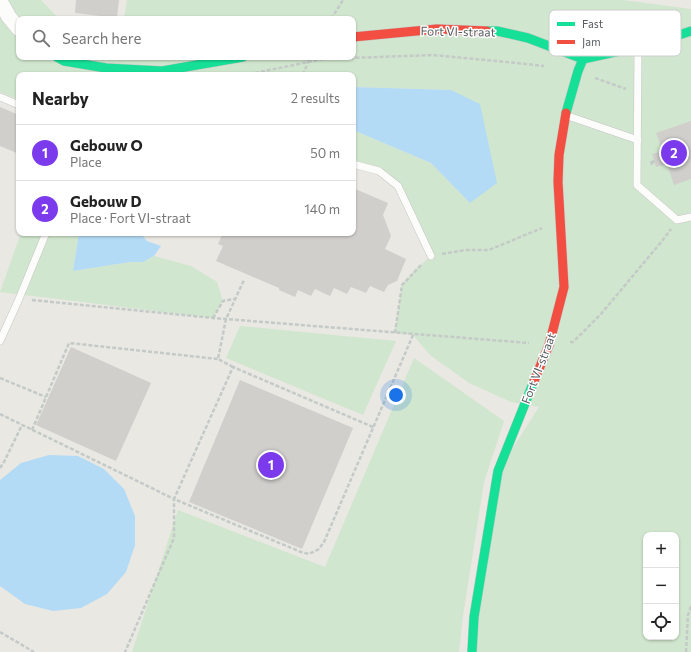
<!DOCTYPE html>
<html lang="en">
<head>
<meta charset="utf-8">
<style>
	body { margin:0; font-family:Commissioner,sans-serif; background:#f6f6f6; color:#222 }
	.controls { position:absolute; right:12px; bottom:12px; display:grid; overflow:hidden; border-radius:8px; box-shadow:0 1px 3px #0004 }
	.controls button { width:36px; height:36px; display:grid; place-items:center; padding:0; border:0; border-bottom:1px solid #e0e0e0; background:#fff; color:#222; font:20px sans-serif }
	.you { position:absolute; left:396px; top:395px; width:14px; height:14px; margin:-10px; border:3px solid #fff; border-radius:50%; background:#1a73e8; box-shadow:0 0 0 6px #1a73e833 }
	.badge { display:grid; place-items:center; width:26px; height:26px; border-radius:50%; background:#7c3aed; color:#fff; font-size:13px; font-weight:700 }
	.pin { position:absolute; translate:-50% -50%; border:2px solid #fff; box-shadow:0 1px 4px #0006 }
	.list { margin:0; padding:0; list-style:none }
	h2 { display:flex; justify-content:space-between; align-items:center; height:52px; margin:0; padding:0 16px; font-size:17px }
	h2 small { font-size:13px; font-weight:400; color:#767676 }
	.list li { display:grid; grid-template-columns:26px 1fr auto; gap:12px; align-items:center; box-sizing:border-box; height:56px; padding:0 16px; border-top:1px solid #e0e0e0 }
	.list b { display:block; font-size:15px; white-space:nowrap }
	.list p { margin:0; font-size:13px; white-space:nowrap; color:#767676 }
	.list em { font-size:13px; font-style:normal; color:#767676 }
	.icon { flex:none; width:22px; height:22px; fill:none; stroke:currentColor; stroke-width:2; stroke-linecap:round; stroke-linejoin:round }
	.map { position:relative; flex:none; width:691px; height:652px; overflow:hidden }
	.search { position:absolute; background:#fff; box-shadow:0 1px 3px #0004; left:16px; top:16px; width:340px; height:44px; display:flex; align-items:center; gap:10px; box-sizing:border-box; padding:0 14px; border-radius:8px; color:#767676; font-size:15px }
	.panel { position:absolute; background:#fff; box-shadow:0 1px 3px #0004; left:16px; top:72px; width:340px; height:164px; border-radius:8px }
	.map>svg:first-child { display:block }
	.green { fill:#d1e6ce; fill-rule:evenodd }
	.water { fill:#b4dbf6 }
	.building { fill:#d0cfcc }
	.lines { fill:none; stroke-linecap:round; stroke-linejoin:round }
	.lane-casing { stroke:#c6c6c5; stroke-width:8 }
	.street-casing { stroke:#c6c6c5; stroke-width:16 }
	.fast-casing { stroke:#c5c5c3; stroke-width:10 }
	.jam-casing { stroke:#c5c5c3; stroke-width:10 }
	.path { stroke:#c4cac7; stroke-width:2.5; stroke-dasharray:4 2; stroke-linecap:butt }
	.lane { stroke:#fcfcfb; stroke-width:7 }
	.street { stroke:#fcfcfb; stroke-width:15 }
	.fast { stroke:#16e098; stroke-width:9 }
	.jam { stroke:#f24e42; stroke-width:9 }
	.labels { text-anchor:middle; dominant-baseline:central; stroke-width:3; stroke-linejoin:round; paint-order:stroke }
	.street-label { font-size:12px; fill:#595d61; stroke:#fff }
	.key { fill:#fff; stroke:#cdced0; stroke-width:1 }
	.key-label { font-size:11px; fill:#595d61 }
</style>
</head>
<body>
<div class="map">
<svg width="691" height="652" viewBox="0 0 691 652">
	<rect width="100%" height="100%" fill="#e9e8e3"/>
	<!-- green -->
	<g class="green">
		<path d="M0,0H41L59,19H19V57H353V19H124L127,0H623L691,9V652H472L498,471L539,407L511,402L469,383L430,355L413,335L395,333L402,285L414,271L431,256L398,186L379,171L353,164V130L431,163L470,203L451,90L353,87V75H19V100L0,92ZM646,535H676V637H646Z"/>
		<path d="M21,233H79L73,271L130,262H143L154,256L191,266L217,282L223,301L213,318L0,292Z"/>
		<path d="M240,326L396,341L363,415L226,358Z"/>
		<path d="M414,358L504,421L484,482L463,616L459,652H132L178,510L325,567Z"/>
	</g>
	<!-- water -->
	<g class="water">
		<path d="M353,87L451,90L480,104L497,183L470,203L431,163L353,130Z"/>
		<path d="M79,233H140L147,241L161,246L154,256L143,262H130L73,271Z"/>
		<path d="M49,455L78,456L104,469L124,489L135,516V545L126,572L107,594L81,608L53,611L25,604L0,586V480L21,463Z"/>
	</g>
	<!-- building -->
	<g class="building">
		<path d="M76,0H119L117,18L75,13Z"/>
		<path d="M0,107L19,115V154L0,146Z"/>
		<path d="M691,121V179L674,185L667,164L656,167L652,154L663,151L656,133Z"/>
		<path d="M353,188L388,203L383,215L391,236L385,249L406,259L397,281L388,285L384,292L370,286L366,293L351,287L347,294L334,288L330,296L315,289L311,296L298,290L295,297L279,290V288L216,261L223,246L218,244L223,233H353Z"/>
		<path d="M71,347L151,383L116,461L36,425Z"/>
		<path d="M240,380L353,428L302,549L189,502Z"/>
	</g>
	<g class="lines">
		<defs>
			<g id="lane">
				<path d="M638,48L637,185L677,220L691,217"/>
				<path d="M0,97L19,105"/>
				<path d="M568,116L638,140"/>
				<path d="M353,164L379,171L398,186L431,256"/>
				<path d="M0,341L19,299L46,233"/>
			</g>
			<path id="street" d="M0,1L9,17L19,29"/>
			<g id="fast">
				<path d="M487,31H497L528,38L583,59L652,44L691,31"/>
				<path d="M57,57L64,61L106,68L162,71L243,57"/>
				<path d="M566,113L578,71L583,59"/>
				<path d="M472,652L474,617L498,471L534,381"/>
			</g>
			<g id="jam">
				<path d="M353,37L437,29L487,31"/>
				<path d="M534,381L549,345L564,287L558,182L559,155L566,113"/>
			</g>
		</defs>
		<!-- lane casing -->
		<use href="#lane" class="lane-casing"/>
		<!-- street casing -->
		<use href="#street" class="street-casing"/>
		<!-- fast casing -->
		<use href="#fast" class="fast-casing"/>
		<!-- jam casing -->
		<use href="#jam" class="jam-casing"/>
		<!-- path -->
		<g class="path">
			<path d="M331,19L343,0"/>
			<path d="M255,73L323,59L433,55L517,63L544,66"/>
			<path d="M303,75L310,57"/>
			<path d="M595,78L626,89"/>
			<path d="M651,161L652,165L654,160"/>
			<path d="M442,254L465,250H489L542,228"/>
			<path d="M32,300L213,318L529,343"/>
			<path d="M213,318L223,301L234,299"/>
			<path d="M395,333L402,285L422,264"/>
			<path d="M570,342H573L601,314L662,241L671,229"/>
			<path d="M233,367L218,359L226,319L244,280"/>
			<path d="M0,378L46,397"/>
			<path d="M0,414L174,499V538L125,652"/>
			<path d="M373,427L233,367L174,499L301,552L309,554L319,549L324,542L413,335"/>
			<path d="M32,430L69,343L218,359"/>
			<path d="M0,468L4,462L22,425"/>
			<path d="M0,632L34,652"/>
			<path d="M686,652L688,615L691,606"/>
		</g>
		<!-- lane -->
		<use href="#lane" class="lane"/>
		<!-- street -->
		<use href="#street" class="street"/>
		<!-- fast -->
		<use href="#fast" class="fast"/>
		<!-- jam -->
		<use href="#jam" class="jam"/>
	</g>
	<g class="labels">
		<!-- street labels -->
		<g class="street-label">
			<text transform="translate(458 31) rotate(1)">Fort VI-straat</text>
			<text transform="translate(538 368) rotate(-69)">Fort VI-straat</text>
		</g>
	</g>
	<!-- legend -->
	<rect x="549" y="10" width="132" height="46" rx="6" class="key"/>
	<rect x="557" y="22" width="18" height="4" fill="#16e098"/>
	<rect x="557" y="40" width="18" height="4" fill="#f24e42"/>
	<g class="key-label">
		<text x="582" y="28">Fast</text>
		<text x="582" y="46">Jam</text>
	</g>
</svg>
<div class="controls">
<button>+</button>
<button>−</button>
<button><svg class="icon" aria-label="locate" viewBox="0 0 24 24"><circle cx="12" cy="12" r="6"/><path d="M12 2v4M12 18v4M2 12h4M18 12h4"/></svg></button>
</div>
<div class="you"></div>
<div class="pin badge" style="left:271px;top:465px">1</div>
<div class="pin badge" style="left:674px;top:153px">2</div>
<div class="search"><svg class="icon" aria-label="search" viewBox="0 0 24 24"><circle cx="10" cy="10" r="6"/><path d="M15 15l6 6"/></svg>Search here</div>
<section class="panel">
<h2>Nearby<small>2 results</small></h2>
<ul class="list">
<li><span class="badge">1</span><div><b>Gebouw O</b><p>Place</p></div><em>50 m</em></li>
<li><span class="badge">2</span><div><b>Gebouw D</b><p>Place · Fort VI-straat</p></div><em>140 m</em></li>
</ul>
</section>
</div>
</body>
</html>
